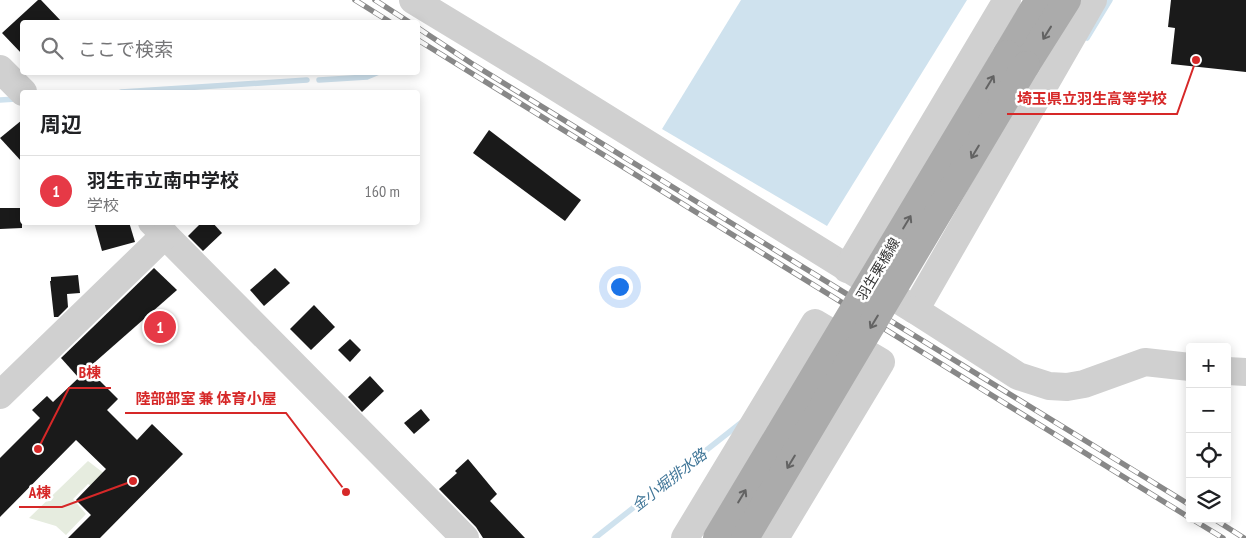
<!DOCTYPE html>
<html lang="ja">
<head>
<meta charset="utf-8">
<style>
	body { margin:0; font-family:"PT Sans Narrow","Noto Sans JP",sans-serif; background:#f2f2f2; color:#202124 }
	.controls { position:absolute; right:15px; bottom:15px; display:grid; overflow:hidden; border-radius:5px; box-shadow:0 2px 12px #0003 }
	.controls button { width:45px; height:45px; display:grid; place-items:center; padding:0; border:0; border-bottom:1px solid #e0e0e0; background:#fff; color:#202124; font:25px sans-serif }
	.you { position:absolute; left:619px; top:286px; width:18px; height:18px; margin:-12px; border:4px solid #fff; border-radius:50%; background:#1a73e8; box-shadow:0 0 0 8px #1a73e833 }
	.badge { display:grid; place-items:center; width:32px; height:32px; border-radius:50%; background:#e63946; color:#fff; font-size:16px; font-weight:700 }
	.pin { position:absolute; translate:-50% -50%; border:2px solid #fff; box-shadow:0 1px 5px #0006 }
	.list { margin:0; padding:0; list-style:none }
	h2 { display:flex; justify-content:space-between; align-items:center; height:65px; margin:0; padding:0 20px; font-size:21px }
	h2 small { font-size:16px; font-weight:400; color:#757577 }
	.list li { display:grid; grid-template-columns:32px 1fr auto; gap:15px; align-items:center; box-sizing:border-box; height:70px; padding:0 20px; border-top:1px solid #e0e0e0 }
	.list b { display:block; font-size:19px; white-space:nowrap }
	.list p { margin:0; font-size:16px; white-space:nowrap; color:#757577 }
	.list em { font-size:16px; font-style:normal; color:#757577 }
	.icon { flex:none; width:28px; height:28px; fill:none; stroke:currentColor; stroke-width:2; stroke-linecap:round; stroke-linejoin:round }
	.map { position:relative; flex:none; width:1246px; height:538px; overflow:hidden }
	.search { position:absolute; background:#fff; box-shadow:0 2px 12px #0003; left:20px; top:20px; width:400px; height:55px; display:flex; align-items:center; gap:12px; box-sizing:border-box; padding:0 18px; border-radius:5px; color:#757577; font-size:19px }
	.panel { position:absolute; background:#fff; box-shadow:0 2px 12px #0003; left:20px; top:90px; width:400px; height:135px; border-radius:5px }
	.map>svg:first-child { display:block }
	.green { fill:#e6ecdf }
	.water { fill:#cfe2ee }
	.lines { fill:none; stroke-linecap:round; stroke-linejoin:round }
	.stream { stroke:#cfe2ee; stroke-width:5.5 }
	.building { fill:#1a1a1a }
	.minor { stroke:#d0d0d0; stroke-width:28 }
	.major { stroke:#ababab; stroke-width:28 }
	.rail-casing { stroke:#888; stroke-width:5.5 }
	.rail { stroke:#fff; stroke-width:4; stroke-dasharray:11; stroke-linecap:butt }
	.major-bridge { stroke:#ababab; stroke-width:28 }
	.oneway { stroke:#636363 }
	.labels { text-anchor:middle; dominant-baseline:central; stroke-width:5; stroke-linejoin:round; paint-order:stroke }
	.street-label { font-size:14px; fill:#333; stroke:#fff }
	.water-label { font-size:15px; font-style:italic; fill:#3f7597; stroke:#fff }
	.leader { fill:none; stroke:#d62828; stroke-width:2 }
	.callout-dot { fill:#d62828; stroke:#fff; stroke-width:2 }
	.callout-label { font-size:15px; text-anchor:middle; font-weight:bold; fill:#d62828; stroke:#fff; stroke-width:5; stroke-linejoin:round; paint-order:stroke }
</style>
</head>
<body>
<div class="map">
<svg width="1246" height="538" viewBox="0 0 1246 538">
	<rect width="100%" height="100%" fill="#fff"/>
	<!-- green -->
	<path class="green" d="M88,461L110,478L97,489L88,484L73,499L86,514L66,535L56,526L29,518Z"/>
	<!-- water -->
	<path class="water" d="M741,0H967L827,226L662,129Z"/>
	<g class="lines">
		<!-- stream -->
		<g class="stream">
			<path d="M1087,38L1110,0"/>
			<path d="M319,80L367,77L379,72"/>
			<path d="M121,92L307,80"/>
			<path d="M0,100L16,99"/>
			<path d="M595,538L742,422"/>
		</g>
	</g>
	<!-- building -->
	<g class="building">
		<path d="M38,0H41L62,22H22V54L2,33Z"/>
		<path d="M1171,0H1246V72L1171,64L1175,28L1168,27Z"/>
		<path d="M22,120V162L0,138Z"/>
		<path d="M489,130L581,200L565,221L473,153Z"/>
		<path d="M0,208H22V228L0,229Z"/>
		<path d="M94,222H129L135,242L102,251Z"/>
		<path d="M202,222H212L222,233L203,251L188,236Z"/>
		<path d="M154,268L177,290L78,377L61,358Z"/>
		<path d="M275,268L290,283L264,306L250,290Z"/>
		<path d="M78,275L80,293L67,294L68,307L58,317H54L50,281H51V277Z"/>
		<path d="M314,305L335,327L311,350L290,329Z"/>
		<path d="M350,339L361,350L350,362L338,350Z"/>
		<path d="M88,369L118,399L107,410L137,440L152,424L183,454L100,538H68L91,515L76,500L106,469L76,440L0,517V458L40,418L32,410L47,396L53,402Z"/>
		<path d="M370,376L384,391L362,412L348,397Z"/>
		<path d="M421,409L430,420L414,434L404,423Z"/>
		<path d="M468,459L497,494L490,501L525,538H483L476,527L439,489L457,473L455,471Z"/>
	</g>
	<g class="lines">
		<!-- minor -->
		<g class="minor">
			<path d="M413,0L535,74L915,310L1093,0"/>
			<path d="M0,69L23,92"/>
			<path d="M152,222L465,538"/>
			<path d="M847,269L1007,0"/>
			<path d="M915,310L1018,376L1049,386L1067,387L1084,384L1145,362L1190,367"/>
			<path d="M1227,371L1246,372"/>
			<path d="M0,395L165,235"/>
			<path d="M685,538L815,323L881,362L775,538"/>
		</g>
		<!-- major -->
		<g class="major">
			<path d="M1007,54L1039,0"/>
			<path d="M1026,65L1067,0"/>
		</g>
		<defs>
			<g id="rail">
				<path d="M355,0L390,22"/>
				<path d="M375,0L409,22"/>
				<path d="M418,28L471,63L1190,505"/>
				<path d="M418,40L1190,518"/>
				<path d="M1192,519L1223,538"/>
				<path d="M1214,519L1244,538"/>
			</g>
		</defs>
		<!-- rail casing -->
		<use href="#rail" class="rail-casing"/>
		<!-- rail -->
		<use href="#rail" class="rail"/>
		<!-- major-bridge -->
		<g class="major-bridge">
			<path d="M717,538L1007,54"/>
			<path d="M745,538L1026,65"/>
		</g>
	</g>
	<!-- one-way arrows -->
	<defs><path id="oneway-shaft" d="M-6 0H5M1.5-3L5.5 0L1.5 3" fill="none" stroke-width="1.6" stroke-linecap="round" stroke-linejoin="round" transform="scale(1.25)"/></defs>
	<g class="oneway">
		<use href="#oneway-shaft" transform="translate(1047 33) rotate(122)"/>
		<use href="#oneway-shaft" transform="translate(990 82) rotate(-59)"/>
		<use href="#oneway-shaft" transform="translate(975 152) rotate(121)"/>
		<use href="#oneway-shaft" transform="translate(907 222) rotate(-59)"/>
		<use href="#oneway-shaft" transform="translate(874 322) rotate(121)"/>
		<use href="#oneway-shaft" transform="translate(791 462) rotate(121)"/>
		<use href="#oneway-shaft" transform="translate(742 496) rotate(-59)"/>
	</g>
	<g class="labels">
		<!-- street labels -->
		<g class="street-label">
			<text transform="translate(878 269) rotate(-59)">羽生栗橋線</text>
		</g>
		<!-- water labels -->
		<g class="water-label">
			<text transform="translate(669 480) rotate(-38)">金小堀排水路</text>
		</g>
	</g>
	<!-- callouts -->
	<path class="leader" d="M1196 60L1177 114H1007M38 449L69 388H111M346 492L286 413H125M133 481L62 507H19"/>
	<g class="callout-dot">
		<circle cx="1196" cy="60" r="5"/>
		<circle cx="38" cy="449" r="5"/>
		<circle cx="346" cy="492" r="5"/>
		<circle cx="133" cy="481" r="5"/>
	</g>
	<g class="callout-label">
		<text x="1092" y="104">埼玉県立羽生高等学校</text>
		<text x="90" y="378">B棟</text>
		<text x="206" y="404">陸部部室 兼 体育小屋</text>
		<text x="40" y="498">A棟</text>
	</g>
</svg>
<div class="controls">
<button>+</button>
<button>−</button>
<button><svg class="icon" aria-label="locate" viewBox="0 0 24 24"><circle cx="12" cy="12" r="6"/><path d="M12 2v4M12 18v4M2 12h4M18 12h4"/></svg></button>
<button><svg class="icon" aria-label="layers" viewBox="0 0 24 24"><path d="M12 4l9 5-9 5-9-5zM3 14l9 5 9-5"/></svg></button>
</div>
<div class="you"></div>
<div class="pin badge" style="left:160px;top:327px">1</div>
<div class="search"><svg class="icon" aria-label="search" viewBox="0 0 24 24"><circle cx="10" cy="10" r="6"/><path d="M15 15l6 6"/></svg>ここで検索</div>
<section class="panel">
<h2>周辺<small></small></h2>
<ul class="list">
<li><span class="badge">1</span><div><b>羽生市立南中学校</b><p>学校</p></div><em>160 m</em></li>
</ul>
</section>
</div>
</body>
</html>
